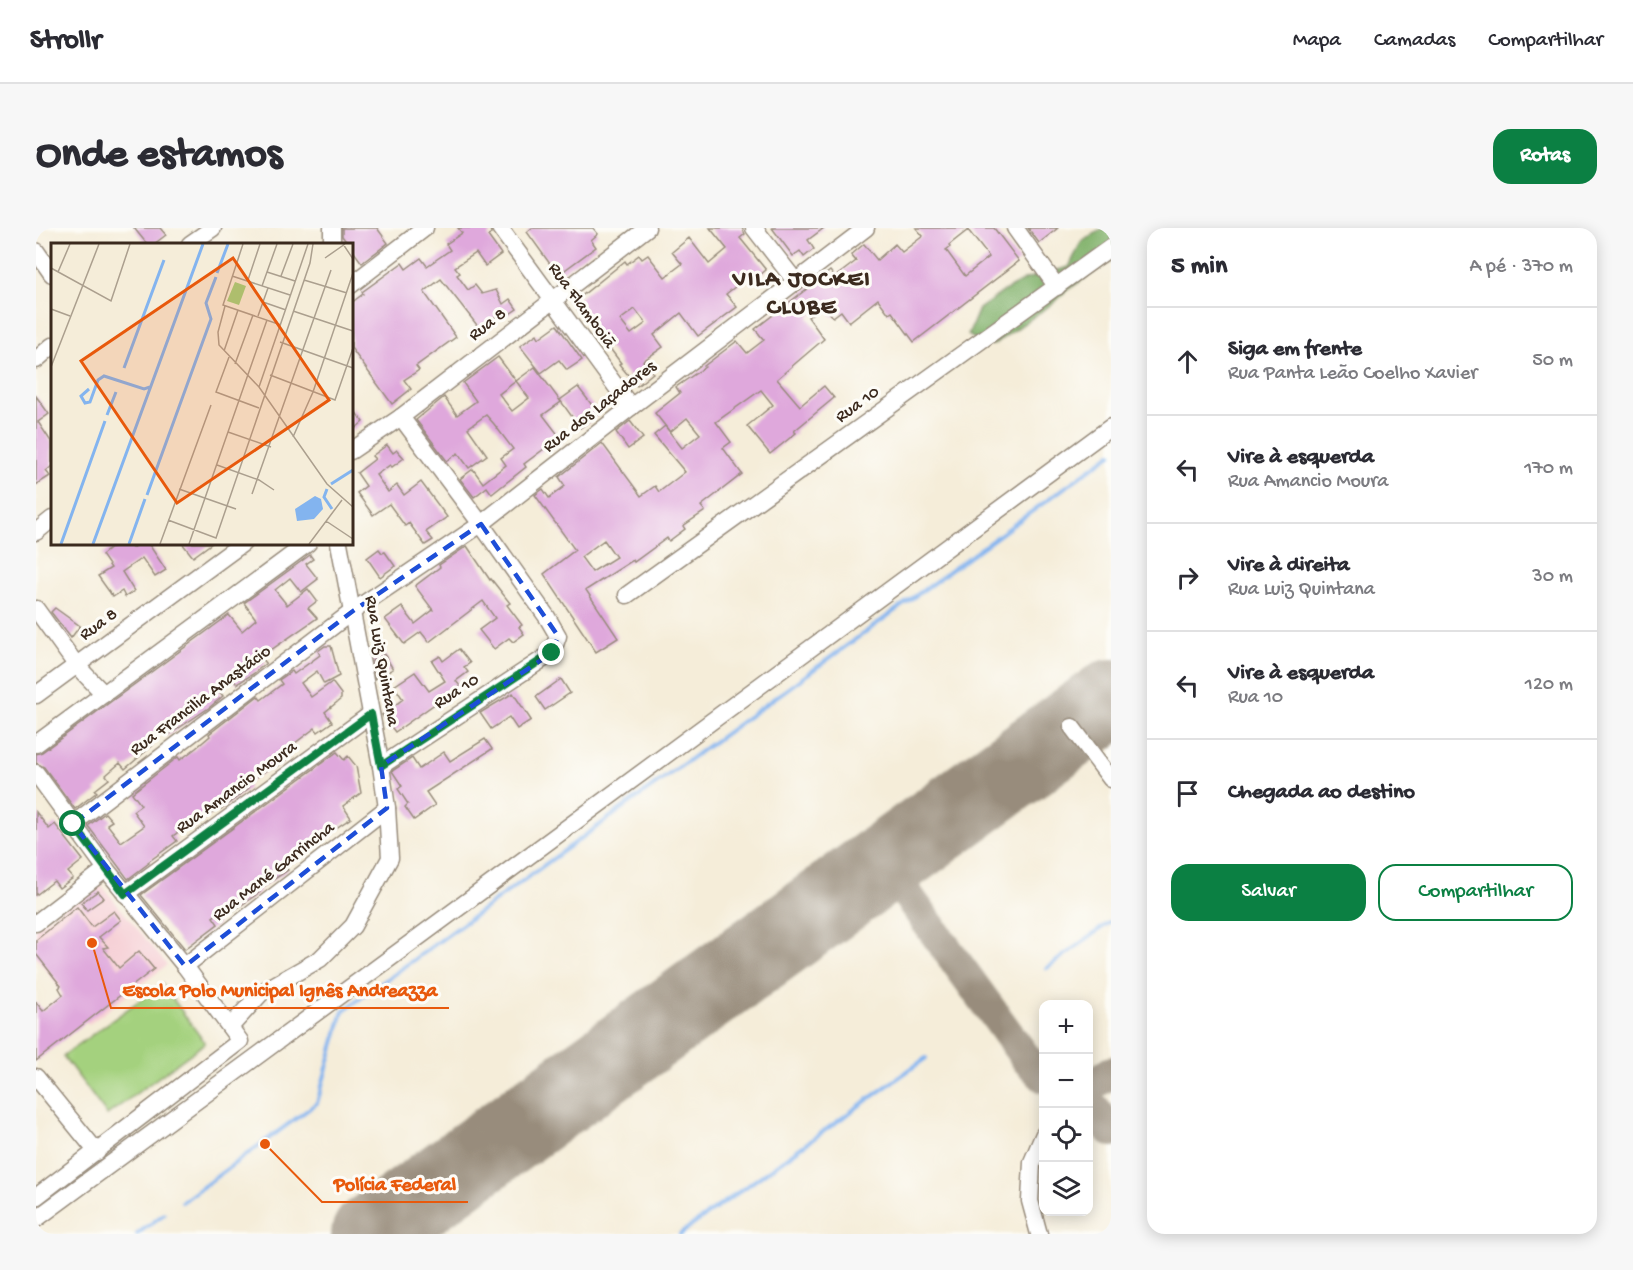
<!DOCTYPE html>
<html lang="pt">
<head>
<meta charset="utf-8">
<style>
	body { margin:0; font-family:"Gochi Hand",sans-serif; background:#f7f7f7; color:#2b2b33 }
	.controls { position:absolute; right:18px; bottom:18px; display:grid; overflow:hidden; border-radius:12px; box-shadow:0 3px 15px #0003 }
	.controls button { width:54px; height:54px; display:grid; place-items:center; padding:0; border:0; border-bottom:2px solid #e1e1e2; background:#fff; color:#2b2b33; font:30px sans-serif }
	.stop { position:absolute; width:18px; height:18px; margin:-14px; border:4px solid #0b8043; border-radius:50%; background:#fff }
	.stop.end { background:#0b8043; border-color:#fff; box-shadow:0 2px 6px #0008 }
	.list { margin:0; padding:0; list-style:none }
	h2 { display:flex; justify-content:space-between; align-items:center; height:78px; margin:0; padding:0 24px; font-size:26px }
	h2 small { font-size:20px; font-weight:400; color:#7c7c81 }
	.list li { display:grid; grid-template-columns:39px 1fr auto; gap:18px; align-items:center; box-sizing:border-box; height:108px; padding:0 24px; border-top:2px solid #e1e1e2 }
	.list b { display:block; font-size:22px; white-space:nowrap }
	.list p { margin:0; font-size:20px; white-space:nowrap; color:#7c7c81 }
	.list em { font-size:20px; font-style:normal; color:#7c7c81 }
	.actions { display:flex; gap:12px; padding:18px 24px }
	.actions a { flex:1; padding:14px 0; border:2px solid #0b8043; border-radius:18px; text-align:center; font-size:21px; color:#0b8043 }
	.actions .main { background:#0b8043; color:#fff }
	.icon { flex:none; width:33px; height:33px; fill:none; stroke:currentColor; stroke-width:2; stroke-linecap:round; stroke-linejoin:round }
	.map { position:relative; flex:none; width:1075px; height:1006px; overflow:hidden; border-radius:18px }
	header { display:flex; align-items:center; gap:36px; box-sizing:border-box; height:84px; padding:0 30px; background:#fff; border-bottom:2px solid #e1e1e2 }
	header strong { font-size:28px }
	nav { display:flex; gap:33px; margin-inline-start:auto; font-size:21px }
	.intro { display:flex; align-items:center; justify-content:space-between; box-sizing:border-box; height:144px; padding:0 36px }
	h1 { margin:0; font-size:42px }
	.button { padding:15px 27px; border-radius:18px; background:#0b8043; color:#fff; font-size:21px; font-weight:700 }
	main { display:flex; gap:36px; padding:0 36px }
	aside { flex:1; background:#fff; border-radius:18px; box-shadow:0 3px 15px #0003 }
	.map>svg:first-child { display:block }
	.built { fill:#f6cfd5 }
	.green { fill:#a4d17e; stroke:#707e4e; stroke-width:1.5 }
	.forest { fill:#83b36d; stroke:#5f6e46; stroke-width:1.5 }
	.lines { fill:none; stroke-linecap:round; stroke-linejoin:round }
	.stream { stroke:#83b4ef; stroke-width:4 }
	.taxiway { stroke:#988c7c; stroke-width:32 }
	.runway { stroke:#988c7c; stroke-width:80 }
	.building { fill:#dfa8dc; fill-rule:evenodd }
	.minor-casing { stroke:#988c7c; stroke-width:19 }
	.minor { stroke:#fff; stroke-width:16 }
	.route { stroke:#0b8043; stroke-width:8 }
	.marked { fill:none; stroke:#1d4ed8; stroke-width:4.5; stroke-dasharray:12 8; stroke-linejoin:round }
	.labels { text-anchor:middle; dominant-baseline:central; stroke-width:6; stroke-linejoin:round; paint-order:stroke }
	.street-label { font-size:18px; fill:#3b2a1e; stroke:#fdfcf7 }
	.district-label { font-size:24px; font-weight:bold; letter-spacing:1.5px; fill:#3b2a1e; stroke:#fdfcf7 }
	.inset-river { fill:none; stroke:#83b4ef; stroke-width:3 }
	.inset-road { fill:none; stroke:#ab9f8e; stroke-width:1.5 }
	.view { fill:#e8590c; fill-opacity:0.15; stroke:#e8590c; stroke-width:3 }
	.inset-edge { fill:none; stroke:#3b2a1e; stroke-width:3 }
	.leader { fill:none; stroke:#e8590c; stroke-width:2 }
	.callout-dot { fill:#e8590c; stroke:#fdfcf7; stroke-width:2 }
	.callout-label { font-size:20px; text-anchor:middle; font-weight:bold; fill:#e8590c; stroke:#fdfcf7; stroke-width:6; stroke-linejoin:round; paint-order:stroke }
</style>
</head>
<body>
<header>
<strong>Strollr</strong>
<nav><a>Mapa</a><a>Camadas</a><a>Compartilhar</a></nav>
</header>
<div class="intro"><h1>Onde estamos</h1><a class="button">Rotas</a></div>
<main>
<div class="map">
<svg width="1075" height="1006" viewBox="0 0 1075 1006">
	<rect width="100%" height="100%" fill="#fdfcf7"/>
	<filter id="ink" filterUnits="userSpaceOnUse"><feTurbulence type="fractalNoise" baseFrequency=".0167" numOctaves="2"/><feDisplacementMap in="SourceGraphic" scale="12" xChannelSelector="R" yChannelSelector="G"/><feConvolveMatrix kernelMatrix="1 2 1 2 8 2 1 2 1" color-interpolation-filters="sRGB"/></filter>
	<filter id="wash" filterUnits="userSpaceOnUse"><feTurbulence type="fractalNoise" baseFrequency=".008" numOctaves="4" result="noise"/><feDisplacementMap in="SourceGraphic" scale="24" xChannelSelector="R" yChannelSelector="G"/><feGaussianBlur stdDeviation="1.35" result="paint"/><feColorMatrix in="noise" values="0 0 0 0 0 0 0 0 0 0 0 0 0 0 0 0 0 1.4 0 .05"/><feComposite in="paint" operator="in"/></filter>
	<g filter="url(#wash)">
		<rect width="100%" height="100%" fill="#f5edd9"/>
		<!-- built -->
		<path class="built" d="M62,653L131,737L52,797L0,729V700Z"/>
		<!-- green -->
		<path class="green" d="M126,756L169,815L71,887L27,828Z"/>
		<!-- forest -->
		<path class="forest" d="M1067,0H1075V33L1031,62L1020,73L957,117L944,114L932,107L943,81L970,62L990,51L1033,39L1045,14Z"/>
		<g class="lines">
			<!-- stream -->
			<g class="stream">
				<path d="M1011,740L1075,693"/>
				<path d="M146,974L281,875L307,783L1075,226"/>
				<path d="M101,1006L128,986"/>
				<path d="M644,1006L890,830"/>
			</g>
			<!-- taxiway -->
			<g class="taxiway">
				<path d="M826,651C843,648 854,650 867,661L992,833L1008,849"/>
				<path d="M867,661C861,644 864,632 874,617"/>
				<path d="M1052,857L1062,853L1075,844"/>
				<path d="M1052,873L1075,903"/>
			</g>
			<!-- runway -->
			<path class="runway" d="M335,1006L1075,471"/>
		</g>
		<g id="blocks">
			<!-- building -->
			<g class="building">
				<path d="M98,0H124L130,7L118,16H111Z"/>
				<path d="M306,0H341L352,15L326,35L315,20V16H312L306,8Z"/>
				<path d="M422,0H454L455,5L452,8L465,26L449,38L440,25L419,39L424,45L421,47L432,62L439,57L446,66L460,62L467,76L474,71L481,81L472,87L468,82L444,101L405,51L388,64L420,109L380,138L383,142L368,152L375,161L356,176L315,120V75L327,66L326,64L366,35L370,41L385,30L391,38L414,22L410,16L426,5Z"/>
				<path d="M496,0H557L562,6L555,12L560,19L522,47L491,4Z"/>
				<path d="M674,0H706L709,6L704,10L730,42L718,52L714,47L690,66L701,79L662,108L645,85L618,107L627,119L607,133L617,145L601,158L583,136L585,135L569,114L567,116L537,75L589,33L591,36L603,27L606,31L612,27L629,49L646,36L636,24L653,10L673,36L691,21ZM599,81L610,95L595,106L584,92Z"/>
				<path d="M736,0H788L772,12L778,21L768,29L764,23L757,28Z"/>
				<path d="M880,0H958L983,33L878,114L856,84L853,86L842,71L813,94L805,83L797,89L787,77L772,89L788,111L741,151L764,178L788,158L798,170L758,203L760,205L734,226L711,198L737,177L725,162L680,194L695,214L687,220L706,246L665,278L669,283L647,298L649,301L633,313L631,310L598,334L597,332L550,362L582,410L560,424L508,346L539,322L499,267L507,261L513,270L529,258L523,249L566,215L605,268L619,258L623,264L649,244L618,207L629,198L646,220L664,206L651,190L634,204L619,185L644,165L640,159L669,139L668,138L701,113L711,125L728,112L719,101L794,43L799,49L820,33L815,27L828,16L841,32L859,16L866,24L887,8ZM932,2L953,29L929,48L910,22L914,19L913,17ZM568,312L580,329L556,344L545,329Z"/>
				<path d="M992,0H1022L1003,15Z"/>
				<path d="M521,97L546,132L531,142L523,132L505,145L484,118L501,106L503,110Z"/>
				<path d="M462,129L480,153L499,139L525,174L507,187L527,213L515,222L512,218L488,236L490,239L456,266L451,259L438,269L424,251L437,241L447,255L470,237L465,230L477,221L458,196L450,187L432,200L451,227L433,240L422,225L411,233L380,192L408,169L421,187L440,173L427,155ZM480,153L493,170L476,183L463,166Z"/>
				<path d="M542,159L563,186L544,200L524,172Z"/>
				<path d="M0,168L13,186L2,194L16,215V238L10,243L14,248L0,257Z"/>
				<path d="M315,178L327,194L315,204Z"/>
				<path d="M594,193L607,210L592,221L580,204Z"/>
				<path d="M351,217L357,225L361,222L368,230L356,239L354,237L340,247L352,264L361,257L368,267L385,254L411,289L390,304L397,312L389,317L373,295L369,298L353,276L337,287L321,265L330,258L321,245L339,231L336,228Z"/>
				<path d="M81,315H92L96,320L103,315H112L130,342L119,349L106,330L86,344L98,363L89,369L86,363L77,369L62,348L75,340L66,327Z"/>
				<path d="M146,315H176L157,329Z"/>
				<path d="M431,318L454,352L455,351L474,375L471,377L486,397L483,399L488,406L477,414L473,410L458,421L443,402L459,390L447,373L393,414L385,404L368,416L349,391L366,379L379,396L397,382L379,358L404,339L403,337Z"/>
				<path d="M343,321L346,325L349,324L359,338L344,349L331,330Z"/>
				<path d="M274,327L277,331L270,336L282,351L265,364L254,350L239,362L251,377L272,361L281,373L272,380L281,390L225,429L230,435L217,446L201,456L197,452L183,463L187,468L174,479L131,508L127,503L112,514L116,518L89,541L84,535L70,547L73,551L59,562L61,564L39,581L8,539L0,535V526L6,524L193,387L206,403L220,391L208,375Z"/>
				<path d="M19,380L44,398L35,410L15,384Z"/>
				<path d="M289,418H295L303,448L288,456L281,443L265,455L275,469L296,454L305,466V471L289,484L296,494L282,504L279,500L250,522L254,528L241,539L239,536L211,556L213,560L185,581L184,579L155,601L152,597L137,608L141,613L112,634L113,635L92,651L52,598L69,585L76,593L71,596L85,614L108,598L97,583L105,577L96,565L142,529L144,532L160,520L174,508L173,506L222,468L225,472L246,456L243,452L256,443L258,446L284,427L282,423Z"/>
				<path d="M423,421L434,435L428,439L432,444L420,453L424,458L359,504L346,487L367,471L358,458L379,444L393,463L409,453L396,433L404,428L407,433Z"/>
				<path d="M348,426L357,441L339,451L336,433Z"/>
				<path d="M525,451L534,465L509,482L500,469Z"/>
				<path d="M477,465L495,492L481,501L473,489L455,501L444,485Z"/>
				<path d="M449,511L456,521L390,564L399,577L378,592L369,579L372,576L362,561L366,558L356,543L376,530L383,541L408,524L414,533Z"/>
				<path d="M301,524L308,532L312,528L320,538L325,565L307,578L315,590L297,602L295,600L275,614L279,620L265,629L263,626L248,637L252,642L223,661L224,664L210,674L197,683L193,677L177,689L182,696L149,721L105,667Z"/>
				<path d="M0,584L13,601L19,596L47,632L32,644L37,650L23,660L18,653L0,667Z"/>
				<path d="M62,663L68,670L51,682L45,675Z"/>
				<path d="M41,679L56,699L78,683L85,692L63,709L72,719L67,720L83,740L103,723L118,741L0,833V774L7,783L27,767L23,760L25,758L0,726V712Z"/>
			</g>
		</g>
	</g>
	<g filter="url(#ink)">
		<use href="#blocks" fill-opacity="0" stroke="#988c7c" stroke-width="1.5"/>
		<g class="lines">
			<defs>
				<g id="minor">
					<path d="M296,0V16"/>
					<path d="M464,0L595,179"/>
					<path d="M718,0L760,54"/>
					<path d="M979,0L1021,59"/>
					<path d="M154,16L177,0"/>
					<path d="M0,23L16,46"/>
					<path d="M315,57L389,0"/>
					<path d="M0,132L16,118"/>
					<path d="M315,223L365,189L611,0"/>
					<path d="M0,304L16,291"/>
					<path d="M591,367L1075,19"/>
					<path d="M0,381L41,438L68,466"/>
					<path d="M0,467L207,315"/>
					<path d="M1036,499L1075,551"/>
					<path d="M0,516L272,315"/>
					<path d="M345,538L516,425L522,408L511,389L445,296L365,189"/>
					<path d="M0,545L70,641L149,738L204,813L0,969"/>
					<path d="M37,596L317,383L445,296L595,179L830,0"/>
					<path d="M89,666L335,486"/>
					<path d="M0,695L70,641"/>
					<path d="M149,738L351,580"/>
					<path d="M194,799L226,764L284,731L317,698L354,630L351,580L345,538L303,315"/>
					<path d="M0,849L61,924"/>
					<path d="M0,991L1075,199"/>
					<path d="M1003,1006L994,973L996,934L1008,906"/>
				</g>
			</defs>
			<!-- minor casing -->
			<use href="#minor" class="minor-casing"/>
			<!-- minor -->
			<use href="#minor" class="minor"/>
		</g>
	</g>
	<g class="lines" filter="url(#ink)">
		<!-- route -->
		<path class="route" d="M37,596L89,666L335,486L345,538L516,425"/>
	</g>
	<!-- marked area -->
	<path class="marked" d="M445,296L522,408L516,425L345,538L351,580L149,738L37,596L317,383Z"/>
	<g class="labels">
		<!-- street labels -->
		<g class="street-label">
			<text transform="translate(545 78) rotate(54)">Rua Flamboiã</text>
			<text transform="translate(452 97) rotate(-38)">Rua 8</text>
			<text transform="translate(822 177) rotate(-36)">Rua 10</text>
			<text transform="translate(564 179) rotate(-38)">Rua dos Laçadores</text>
			<text transform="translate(63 397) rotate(-36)">Rua 8</text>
			<text transform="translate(345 433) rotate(80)">Rua Luiz Quintana</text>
			<text transform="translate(421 464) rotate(-33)">Rua 10</text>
			<text transform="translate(165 473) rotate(-37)">Rua Francilia Anastácio</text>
			<text transform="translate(201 560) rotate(-36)">Rua Amancio Moura</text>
			<text transform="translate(238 644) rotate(-38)">Rua Mané Garrincha</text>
		</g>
		<!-- district labels -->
		<g class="district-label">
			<text x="766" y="52">VILA JOCKEI<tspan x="766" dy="28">CLUBE</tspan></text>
		</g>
	</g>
	<!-- overview -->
	<g transform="translate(15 15)">
		<rect width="302" height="302" fill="#f5edd9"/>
		<path d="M184,39L195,43L188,62L176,58Z" fill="#a4d17e"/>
		<path d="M264,253L270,256L272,266L263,276L246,278L244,266Z" fill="#83b4ef"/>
		<path class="inset-river" d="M166,30L177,1M73,125L113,17M38,146L30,153L34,160L39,159L47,137L53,133L93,146L99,144M56,172L65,149M280,241L302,227M276,246L273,254L281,266M96,252L160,76L155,60L165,34M10,301L54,178M42,301L152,1M78,301L94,256"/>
		<path class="inset-road" d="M192,1L172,62L230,82M292,1L302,16M274,15L294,1M0,25L60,58L79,1M7,29L19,1M216,29L244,38M181,33L239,52M230,33L242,1M197,37L209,1M253,37L296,50M211,43L226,1M212,59L235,67M174,63L167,89L168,102L208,144L276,241L302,264M0,66L19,73M242,68L302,88M207,73L217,45M229,99L302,125M173,108L187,67M178,114L165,149L208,165M184,121L202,72M0,124L48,1M219,132L284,157L302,105M208,144L257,1M177,189L220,204M242,194L262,149L302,30M166,222L208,237L223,247M128,246L185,266M201,251L280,27M117,277L165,295L259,20L262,1M275,278L302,296M109,301L160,162M138,301L216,77M258,301L291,257"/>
		<path class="view" d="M182,15L278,157L126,260L30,118Z"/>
		<rect width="302" height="302" class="inset-edge"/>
	</g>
	<!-- callouts -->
	<path class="leader" d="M56 715L75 780H413M229 916L286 974H432"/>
	<g class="callout-dot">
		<circle cx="56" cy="715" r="6"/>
		<circle cx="229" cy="916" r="6"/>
	</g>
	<g class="callout-label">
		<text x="244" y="768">Escola Polo Municipal Ignês Andreazza</text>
		<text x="359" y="962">Polícia Federal</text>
	</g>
</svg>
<div class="controls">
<button>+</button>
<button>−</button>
<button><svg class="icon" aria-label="locate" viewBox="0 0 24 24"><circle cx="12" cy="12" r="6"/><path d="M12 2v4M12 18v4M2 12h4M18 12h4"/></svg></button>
<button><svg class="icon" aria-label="layers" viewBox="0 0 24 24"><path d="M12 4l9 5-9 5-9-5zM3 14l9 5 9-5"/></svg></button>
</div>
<div class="stop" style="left:37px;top:596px"></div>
<div class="stop end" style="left:516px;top:425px"></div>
</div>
<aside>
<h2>5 min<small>A pé · 370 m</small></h2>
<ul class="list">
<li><svg class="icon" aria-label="ahead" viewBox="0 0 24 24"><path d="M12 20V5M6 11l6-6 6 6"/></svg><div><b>Siga em frente</b><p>Rua Panta Leão Coelho Xavier</p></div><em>50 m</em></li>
<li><svg class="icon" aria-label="left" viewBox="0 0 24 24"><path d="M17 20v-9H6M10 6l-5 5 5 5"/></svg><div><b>Vire à esquerda</b><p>Rua Amancio Moura</p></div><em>170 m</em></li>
<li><svg class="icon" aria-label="right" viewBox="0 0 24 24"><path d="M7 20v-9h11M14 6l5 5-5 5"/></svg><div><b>Vire à direita</b><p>Rua Luiz Quintana</p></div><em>30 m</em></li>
<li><svg class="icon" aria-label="left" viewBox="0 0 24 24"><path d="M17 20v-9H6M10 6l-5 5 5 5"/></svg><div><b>Vire à esquerda</b><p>Rua 10</p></div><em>120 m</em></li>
<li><svg class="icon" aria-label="arrive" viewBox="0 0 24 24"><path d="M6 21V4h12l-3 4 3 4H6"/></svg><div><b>Chegada ao destino</b></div></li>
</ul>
<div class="actions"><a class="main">Salvar</a><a>Compartilhar</a></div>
</aside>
</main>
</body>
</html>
